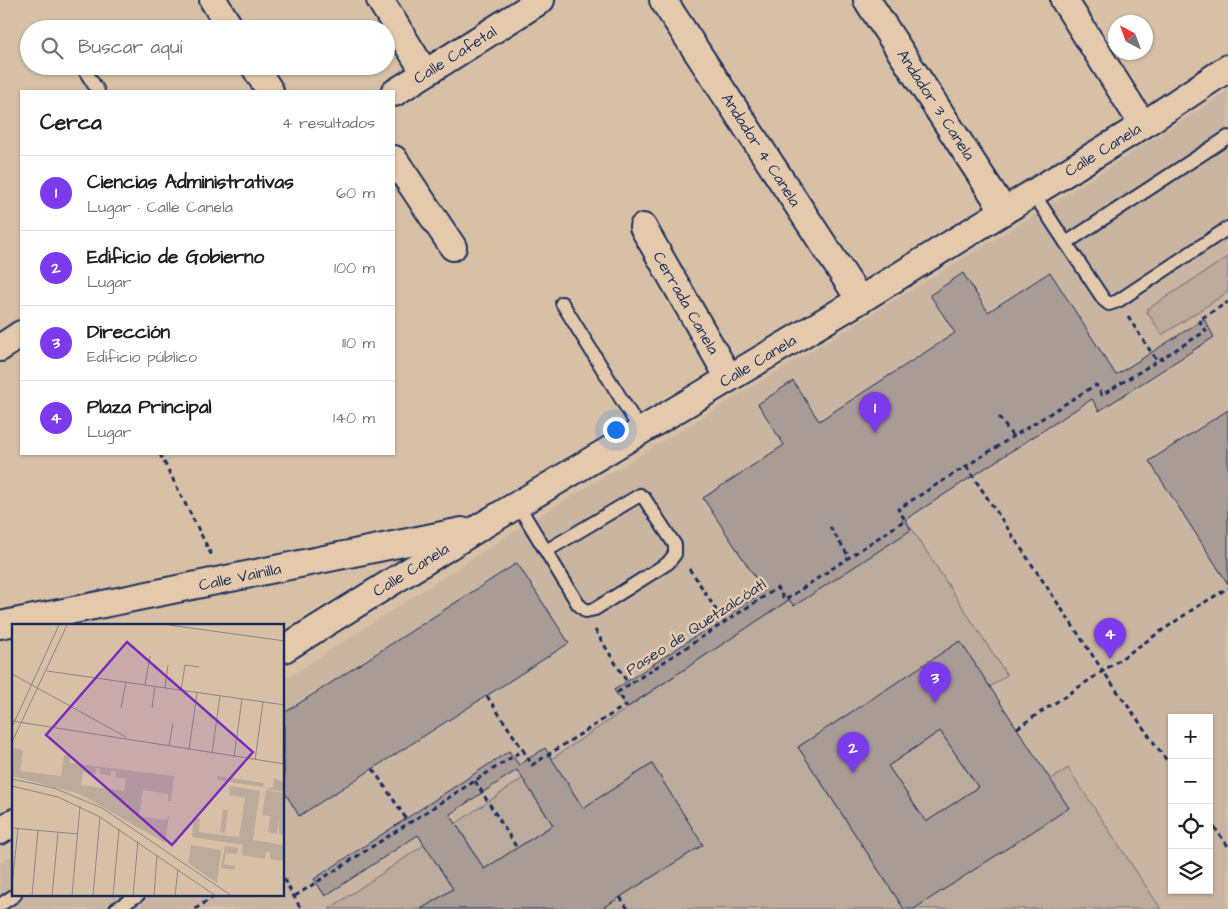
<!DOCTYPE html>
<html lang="es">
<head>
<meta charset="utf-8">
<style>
	body { margin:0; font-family:"Architects Daughter",sans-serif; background:#f2f2f2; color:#202124 }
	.controls { position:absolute; right:15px; bottom:15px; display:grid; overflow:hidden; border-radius:0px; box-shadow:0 1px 4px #0004 }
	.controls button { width:45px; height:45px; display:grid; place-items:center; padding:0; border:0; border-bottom:1px solid #e0e0e0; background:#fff; color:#202124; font:25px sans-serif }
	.compass { position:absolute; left:1108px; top:15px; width:45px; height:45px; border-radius:50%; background:#fff; box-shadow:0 1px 4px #0004; rotate:319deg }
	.you { position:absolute; left:615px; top:429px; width:18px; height:18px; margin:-12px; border:4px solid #fff; border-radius:50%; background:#1a73e8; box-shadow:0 0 0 8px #1a73e833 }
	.badge { display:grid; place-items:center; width:32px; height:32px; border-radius:50%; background:#7c3aed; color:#fff; font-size:16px; font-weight:700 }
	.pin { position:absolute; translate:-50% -41px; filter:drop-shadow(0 1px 2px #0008) }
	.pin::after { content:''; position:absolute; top:26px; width:18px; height:15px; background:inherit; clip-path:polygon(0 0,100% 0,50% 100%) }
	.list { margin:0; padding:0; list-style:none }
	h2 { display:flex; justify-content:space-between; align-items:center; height:65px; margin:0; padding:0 20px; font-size:21px }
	h2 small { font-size:16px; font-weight:400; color:#757577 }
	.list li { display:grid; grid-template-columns:32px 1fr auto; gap:15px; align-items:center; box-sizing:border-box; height:75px; padding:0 20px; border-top:1px solid #e0e0e0 }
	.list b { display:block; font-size:19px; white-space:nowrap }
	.list p { margin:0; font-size:16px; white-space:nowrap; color:#757577 }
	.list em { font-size:16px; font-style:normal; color:#757577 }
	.icon { flex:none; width:28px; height:28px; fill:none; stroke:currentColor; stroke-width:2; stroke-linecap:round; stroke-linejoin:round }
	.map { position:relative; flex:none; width:1228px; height:909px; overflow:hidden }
	.search { position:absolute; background:#fff; box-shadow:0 1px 4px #0004; left:20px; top:20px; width:375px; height:55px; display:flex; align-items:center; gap:12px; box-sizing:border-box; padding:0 18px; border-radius:28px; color:#757577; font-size:19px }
	.panel { position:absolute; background:#fff; box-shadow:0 1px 4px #0004; left:20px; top:90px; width:375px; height:365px; border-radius:0px }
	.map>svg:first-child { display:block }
	.built { fill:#cab5a2; fill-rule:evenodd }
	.green { fill:#bcaa9c; stroke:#6c6c7d }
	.building { fill:#a99b95; stroke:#1b2f5e; fill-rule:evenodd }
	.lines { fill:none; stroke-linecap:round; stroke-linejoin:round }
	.service-casing { stroke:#1b2f5e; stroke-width:16 }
	.minor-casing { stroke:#1b2f5e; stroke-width:30 }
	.path { stroke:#1b2f5e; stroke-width:3; stroke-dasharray:5 4; stroke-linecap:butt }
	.service { stroke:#e4c9ac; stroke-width:12 }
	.minor { stroke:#e4c9ac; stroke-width:26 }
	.labels { text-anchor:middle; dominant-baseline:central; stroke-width:5; stroke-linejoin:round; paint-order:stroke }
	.street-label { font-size:16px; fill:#1b2f5e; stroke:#e4c9ac }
	.inset-road { fill:none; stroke:#8c868a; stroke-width:1 }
	.view { fill:#7b2cbf; fill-opacity:0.15; stroke:#7b2cbf; stroke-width:2.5 }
	.inset-edge { fill:none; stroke:#1b2f5e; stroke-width:2.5 }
</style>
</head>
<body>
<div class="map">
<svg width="1228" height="909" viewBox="0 0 1228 909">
	<rect width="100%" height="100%" fill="#d8c0a7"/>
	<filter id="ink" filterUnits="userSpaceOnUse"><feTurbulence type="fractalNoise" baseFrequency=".02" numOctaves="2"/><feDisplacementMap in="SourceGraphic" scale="10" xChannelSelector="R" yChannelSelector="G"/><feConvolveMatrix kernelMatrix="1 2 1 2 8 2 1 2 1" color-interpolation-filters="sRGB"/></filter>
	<g filter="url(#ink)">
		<!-- built -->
		<path class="built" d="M1228,91V909H0V863L14,854V895H284V680L510,534L1033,216ZM1172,718H1209V890H1172Z"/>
		<!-- green -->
		<g class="green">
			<path d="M1228,257V292L1162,335L1146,310Z"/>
			<path d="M906,520L1007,675L990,687L960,642L798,747L904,909H601L702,845L652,764L583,808L561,773L531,792L553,825L484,869L461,831L429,851L453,889L421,909H329Z"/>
			<path d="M940,731L978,787L926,822L888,766Z"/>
			<path d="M1068,768L1161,909H914L1050,780Z"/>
		</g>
		<!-- building -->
		<g class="building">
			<path d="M1050,272L1116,375L1204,319L1214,337L1099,411L1092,399L905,520L911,530L794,606L789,600L626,708L614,690L764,591L703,498L784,445L758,404L793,381L819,421L955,333L930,295L963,273L988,312Z"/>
			<path d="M1228,410V584L1149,461Z"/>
			<path d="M517,563L569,643L299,816L284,791V713Z"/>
			<path d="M960,641L1069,808L914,909H904L798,747ZM940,731L978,787L926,822L888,766Z"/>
			<path d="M545,748L583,808L652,764L703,845L601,909H421L453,889L418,835L325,896L314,879L509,751L519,765ZM517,770L553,825L484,869L450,814Z"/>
		</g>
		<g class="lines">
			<defs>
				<g id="service">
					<path d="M82,66L98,91"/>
					<path d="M1228,137L1066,243L1104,300L1109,304L1118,301L1228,228"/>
					<path d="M1033,193L1066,243"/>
					<path d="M562,303L641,431"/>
					<path d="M518,505L578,604L586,611L595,609L668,563L675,554V545L644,498L640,495L546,551"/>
					<path d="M0,905L15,895"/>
					<path d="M116,909L138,895"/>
				</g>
				<g id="minor">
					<path d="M213,0L231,29"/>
					<path d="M380,0L425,73"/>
					<path d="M663,0L860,300"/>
					<path d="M867,0L1004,211"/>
					<path d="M1064,0L1143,125"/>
					<path d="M254,66L270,91"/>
					<path d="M394,93L541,0"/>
					<path d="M394,159L453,247"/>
					<path d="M643,227L729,378"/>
					<path d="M0,348L21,334"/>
					<path d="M0,625L462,531"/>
					<path d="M284,649L480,527L860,300L1143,125L1228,68"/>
					<path d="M0,831L14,822"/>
				</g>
			</defs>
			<!-- service casing -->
			<use href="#service" class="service-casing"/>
			<!-- minor casing -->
			<use href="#minor" class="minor-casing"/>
			<!-- path -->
			<g class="path">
				<path d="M1128,317L1157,361"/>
				<path d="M999,417L1013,437"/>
				<path d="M160,454L212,556"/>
				<path d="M966,466L1103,671L1192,610L1228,588"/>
				<path d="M830,527L849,557"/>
				<path d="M689,569L696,578L724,623"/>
				<path d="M595,630L629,685"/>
				<path d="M487,696L523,750"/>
				<path d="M1017,728L1103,671L1172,768"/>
				<path d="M373,769L409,823"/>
				<path d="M475,781L517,848"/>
				<path d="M1209,820L1228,846"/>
				<path d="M284,879L301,909"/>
				<path d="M295,896L523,750L532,765L626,705L618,692L777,588L785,600L905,520L898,509L1092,387L1096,385L1102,395L1206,331L1199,320L1228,302"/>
				<path d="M620,897L628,909"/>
				<path d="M195,909L216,895"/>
			</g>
			<!-- service -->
			<use href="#service" class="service"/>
			<!-- minor -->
			<use href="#minor" class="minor"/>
		</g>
	</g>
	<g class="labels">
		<!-- street labels -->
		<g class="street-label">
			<text transform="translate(455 55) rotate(-32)">Calle Cafetal</text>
			<text transform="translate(936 105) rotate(57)">Andador 3 Canela</text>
			<text transform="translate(761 150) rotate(57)">Andador 4 Canela</text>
			<text transform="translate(1103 150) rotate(-32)">Calle Canela</text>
			<text transform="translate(686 303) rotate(60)">Cerrada Canela</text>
			<text transform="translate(758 361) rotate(-31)">Calle Canela</text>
			<text transform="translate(411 570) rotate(-32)">Calle Canela</text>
			<text transform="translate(240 577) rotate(-12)">Calle Vainilla</text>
			<text transform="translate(696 627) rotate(-33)">Paseo de Quetzalcóatl</text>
		</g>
	</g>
	<!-- overview -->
	<g transform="translate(12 624)">
		<rect width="272" height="272" fill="#d8c0a7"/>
		<path d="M2,124L11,126L8,147L49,152L52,131H58V139L162,152L159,177H156V170L131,166L127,192L153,196L157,192L153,219L68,170L0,152ZM84,144L88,145V150L99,152V147H104L103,153L114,155L112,167L69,161L71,148L83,150ZM205,152L252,159L251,163L205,156ZM262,154L272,159V168L254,165L261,163ZM218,162L248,167L241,216L272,221L271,237L258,235V228H254L253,235L230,231L231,221L180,213L182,194L188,195L187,208L227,213L233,174L217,171ZM254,166L272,169V211L267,210V194L265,210L256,208L258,192L250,191ZM211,185L216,186L213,209L208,208ZM179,221L209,226L205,259L176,239ZM213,222L226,224L225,230L214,229L212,240L223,242V246L209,244Z" fill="#bcaa9c" fill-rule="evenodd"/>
		<path class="inset-road" d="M157,1L273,17M35,47L273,81M0,50L114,113M133,61L138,32M153,64L156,41M169,66L173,41L187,43M109,84L114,58M140,84L143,62M0,97L273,140M0,103L47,1M0,118L55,1M157,122L161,99M177,126L185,69M200,129L208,72M222,133L230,75M243,136L251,78M0,155L42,164L90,184L220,272M0,162L46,173L88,193L204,272M0,204L66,210M0,263L6,204M20,272L26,206M40,272L46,209M60,272L68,182M81,272L88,193M101,272L107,205M121,272L126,217M142,272L145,231M163,272L166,245"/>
		<path class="view" d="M115,18L241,128L160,221L34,111Z"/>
		<rect width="272" height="272" class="inset-edge"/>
	</g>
</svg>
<div class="controls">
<button>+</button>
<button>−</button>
<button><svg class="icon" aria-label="locate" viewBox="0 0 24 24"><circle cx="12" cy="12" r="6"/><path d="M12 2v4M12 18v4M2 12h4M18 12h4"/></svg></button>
<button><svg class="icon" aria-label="layers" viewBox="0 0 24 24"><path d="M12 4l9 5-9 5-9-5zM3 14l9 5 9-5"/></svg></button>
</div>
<svg class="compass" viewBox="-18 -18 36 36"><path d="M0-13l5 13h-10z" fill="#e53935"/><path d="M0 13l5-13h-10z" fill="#757577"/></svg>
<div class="you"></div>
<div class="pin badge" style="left:875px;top:433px">1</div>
<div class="pin badge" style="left:853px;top:773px">2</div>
<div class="pin badge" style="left:935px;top:703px">3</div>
<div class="pin badge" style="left:1110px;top:659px">4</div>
<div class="search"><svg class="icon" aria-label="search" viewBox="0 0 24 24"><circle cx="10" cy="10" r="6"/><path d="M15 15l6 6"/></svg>Buscar aquí</div>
<section class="panel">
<h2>Cerca<small>4 resultados</small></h2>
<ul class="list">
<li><span class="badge">1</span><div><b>Ciencias Administrativas</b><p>Lugar · Calle Canela</p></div><em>60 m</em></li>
<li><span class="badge">2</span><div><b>Edificio de Gobierno</b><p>Lugar</p></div><em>100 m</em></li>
<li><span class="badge">3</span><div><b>Dirección</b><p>Edificio público</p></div><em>110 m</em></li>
<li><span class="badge">4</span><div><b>Plaza Principal</b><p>Lugar</p></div><em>140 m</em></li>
</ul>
</section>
</div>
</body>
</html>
